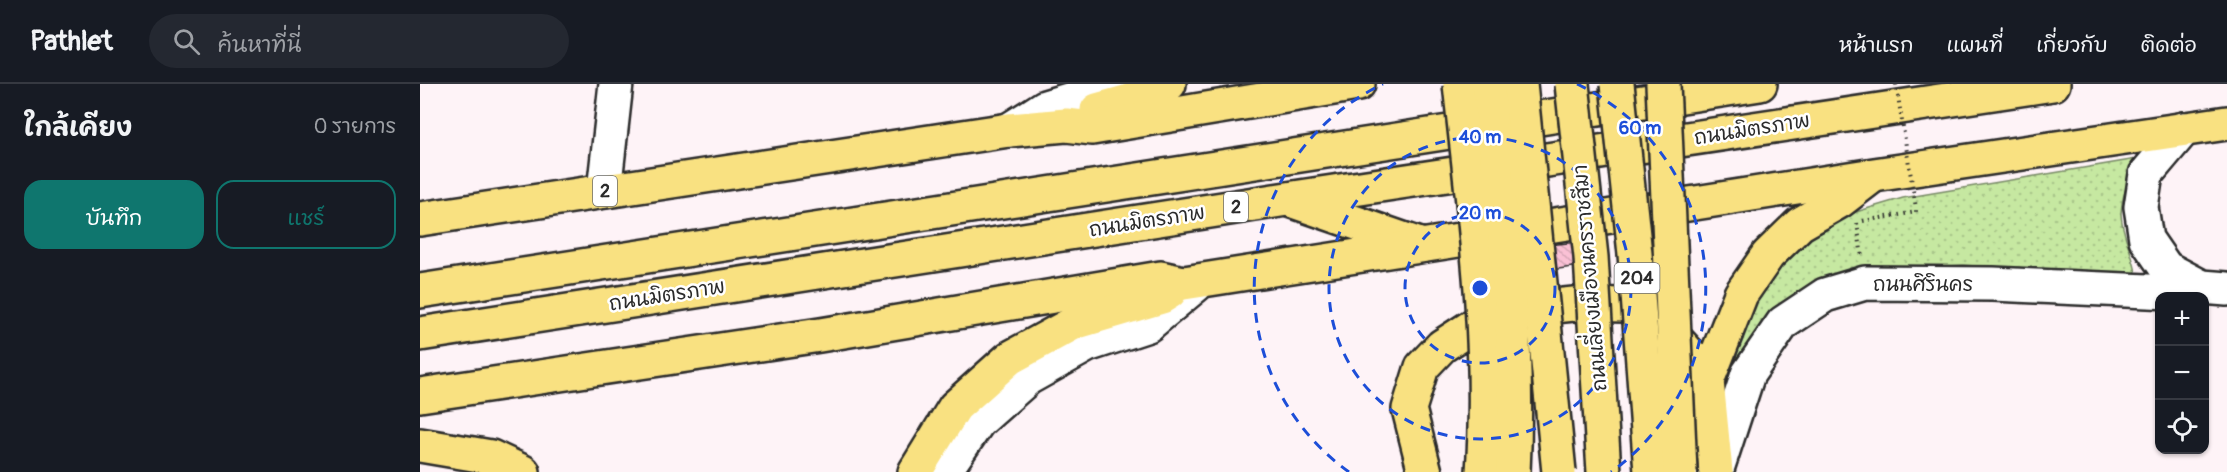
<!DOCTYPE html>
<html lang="th">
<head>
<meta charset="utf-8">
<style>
	body { margin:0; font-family:Pangolin,"Playpen Sans Thai",sans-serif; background:#242831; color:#f1f3f6 }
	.controls { position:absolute; right:18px; bottom:18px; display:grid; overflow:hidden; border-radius:12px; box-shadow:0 2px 4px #0004 }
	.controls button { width:54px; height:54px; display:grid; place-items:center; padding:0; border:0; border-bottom:2px solid #363941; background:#171b24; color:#f1f3f6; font:30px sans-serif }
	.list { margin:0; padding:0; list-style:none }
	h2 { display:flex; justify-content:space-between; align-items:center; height:78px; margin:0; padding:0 24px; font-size:26px }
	h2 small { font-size:20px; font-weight:400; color:#9ea1a6 }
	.actions { display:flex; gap:12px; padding:18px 24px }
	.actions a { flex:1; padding:14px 0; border:2px solid #0f766e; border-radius:18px; text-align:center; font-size:21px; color:#0f766e }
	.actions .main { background:#0f766e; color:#fff }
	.icon { flex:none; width:33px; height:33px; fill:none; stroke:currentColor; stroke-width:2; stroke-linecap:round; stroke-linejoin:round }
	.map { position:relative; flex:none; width:1807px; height:388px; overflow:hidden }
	header { display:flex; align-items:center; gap:36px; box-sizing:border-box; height:84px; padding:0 30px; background:#171b24; border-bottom:2px solid #363941 }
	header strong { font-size:28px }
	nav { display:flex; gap:33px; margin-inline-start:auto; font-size:21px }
	.search { width:420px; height:54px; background:#242831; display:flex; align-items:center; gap:15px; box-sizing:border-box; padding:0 21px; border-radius:33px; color:#9ea1a6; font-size:22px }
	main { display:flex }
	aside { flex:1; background:#171b24 }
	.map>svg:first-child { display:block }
	.park { fill:url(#park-dots); stroke:#788a66; stroke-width:1.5 }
	.building { fill:url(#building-back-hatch); stroke:#2b2b2b; stroke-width:1.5 }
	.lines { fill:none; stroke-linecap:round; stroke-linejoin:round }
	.minor-casing { stroke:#2b2b2b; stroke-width:38 }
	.highway-casing { stroke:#2b2b2b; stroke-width:38 }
	.path { stroke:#2b2b2b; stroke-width:4; stroke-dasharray:1.5 4.5; stroke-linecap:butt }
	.minor { stroke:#fff; stroke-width:33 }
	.highway { stroke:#f9e181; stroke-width:33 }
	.highway-bridge-casing { stroke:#2b2b2b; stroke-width:38; stroke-linecap:butt }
	.path-bridge { stroke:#2b2b2b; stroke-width:4; stroke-dasharray:1.5 4.5; stroke-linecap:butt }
	.highway-bridge { stroke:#f9e181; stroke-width:33 }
	.ring { fill:none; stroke:#1d4ed8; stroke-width:3; stroke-dasharray:10 8 }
	.labels { text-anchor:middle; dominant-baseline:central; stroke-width:5; stroke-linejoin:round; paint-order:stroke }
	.shield { fill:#fff; stroke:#6b6b6b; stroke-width:1.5 }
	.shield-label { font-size:18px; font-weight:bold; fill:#2b2b2b }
	.street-label { font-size:20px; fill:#2b2b2b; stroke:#fff }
	.centre { fill:#1d4ed8; stroke:#fff; stroke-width:3 }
	.ring-label { font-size:18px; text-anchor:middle; font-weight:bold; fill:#1d4ed8; stroke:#fff; stroke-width:5; stroke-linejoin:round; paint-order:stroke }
</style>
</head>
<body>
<header>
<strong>Pathlet</strong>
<div class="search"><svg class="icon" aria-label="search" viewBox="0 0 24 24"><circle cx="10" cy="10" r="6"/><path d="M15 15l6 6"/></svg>ค้นหาที่นี่</div>
<nav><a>หน้าแรก</a><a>แผนที่</a><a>เกี่ยวกับ</a><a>ติดต่อ</a></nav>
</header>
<main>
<aside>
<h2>ใกล้เคียง<small>0 รายการ</small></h2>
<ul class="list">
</ul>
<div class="actions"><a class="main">บันทึก</a><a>แชร์</a></div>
</aside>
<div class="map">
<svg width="1807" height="388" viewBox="0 0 1807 388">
	<defs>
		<pattern id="park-dots" width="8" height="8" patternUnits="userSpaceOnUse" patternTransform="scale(1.5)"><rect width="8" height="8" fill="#c6e8a1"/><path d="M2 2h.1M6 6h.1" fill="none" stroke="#aac78b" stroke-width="1.8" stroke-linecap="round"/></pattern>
		<pattern id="building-back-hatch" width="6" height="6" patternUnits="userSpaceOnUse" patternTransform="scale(1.5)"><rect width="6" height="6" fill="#fac1d5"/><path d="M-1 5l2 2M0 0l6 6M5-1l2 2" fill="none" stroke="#d6a6b7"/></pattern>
	</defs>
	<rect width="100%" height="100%" fill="#fef3f7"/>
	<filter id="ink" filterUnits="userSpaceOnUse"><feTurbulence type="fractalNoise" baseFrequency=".0167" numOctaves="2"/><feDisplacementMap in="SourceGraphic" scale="12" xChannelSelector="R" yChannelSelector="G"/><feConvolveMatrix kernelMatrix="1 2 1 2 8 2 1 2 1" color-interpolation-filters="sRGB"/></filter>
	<g filter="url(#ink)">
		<!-- park -->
		<path class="park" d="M1717,75C1710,93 1702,110 1701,129C1701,149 1713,169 1716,189L1707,194L1543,181L1444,188L1355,230L1313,279L1322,243L1337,214L1362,179L1388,150L1419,133L1483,114Z"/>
		<!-- building -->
		<path class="building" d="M1158,158L1160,182L1131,186L1128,161Z"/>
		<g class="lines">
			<defs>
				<g id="minor">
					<path d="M1764,45L1726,90L1721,123L1726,155L1746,184L1782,203"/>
					<path d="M589,46L625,23L678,7L693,0"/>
					<path d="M184,107L196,0"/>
					<path d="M524,388L558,338L608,294L667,261L728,241L776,201"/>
					<path d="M1296,388L1328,290L1363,239L1405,211L1445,199L1573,200L1750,208L1782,203L1807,205"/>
				</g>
				<g id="highway">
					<path d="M677,26L706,18L749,0"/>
					<path d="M873,117L1000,161"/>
					<path d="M0,135L589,46L646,41L672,44L938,0"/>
					<path d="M0,207L1340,0"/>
					<path d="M0,250L867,115L1633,0"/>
					<path d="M0,311L400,251L741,194L764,199L1454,91L1807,39"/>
					<path d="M0,361L71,373L103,388"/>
					<path d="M495,388L535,323L590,274L654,239L742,213L750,208"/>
					<path d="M1005,388L989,325L1002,283L1022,262L1059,238L1105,225L1154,220L1204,221L1236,234L1273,274L1287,297"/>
					<path d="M1296,388L1287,297L1321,210L1348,171L1380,140L1420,117L1450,94"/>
				</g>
			</defs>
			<!-- minor casing -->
			<use href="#minor" class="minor-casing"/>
			<!-- highway casing -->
			<use href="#highway" class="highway-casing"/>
			<!-- path -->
			<g class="path">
				<path d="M1443,137L1496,128V124"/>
				<path d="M1437,139L1442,173"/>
			</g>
			<!-- minor -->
			<use href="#minor" class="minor"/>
			<!-- highway -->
			<use href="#highway" class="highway"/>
			<defs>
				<g id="highway-bridge">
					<path d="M1040,0C1054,129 1072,258 1063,388"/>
					<path d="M1069,0C1083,129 1100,258 1093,388"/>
					<path d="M1100,0L1139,388"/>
					<path d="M1152,0L1171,173L1184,388"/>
					<path d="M1197,0L1215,170L1231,388"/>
					<path d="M1243,0L1260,388"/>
				</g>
			</defs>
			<!-- highway-bridge casing -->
			<use href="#highway-bridge" class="highway-bridge-casing"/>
			<!-- path-bridge -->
			<path class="path-bridge" d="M1476,0L1496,124"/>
			<!-- highway-bridge -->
			<use href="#highway-bridge" class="highway-bridge"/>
		</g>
	</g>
	<!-- distance rings -->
	<g class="ring">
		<circle cx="1060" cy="204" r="75"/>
		<circle cx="1060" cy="204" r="151"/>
		<path d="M929 388A226 226 0 0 1 963 0M1157 0A226 226 0 0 1 1191 388"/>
	</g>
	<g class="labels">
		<!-- shield labels -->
		<g class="shield">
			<rect x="173" y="92" width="24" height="30" rx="4.5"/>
			<rect x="804" y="108" width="24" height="30" rx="4.5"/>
			<rect x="1194.5" y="179" width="45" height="30" rx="4.5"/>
		</g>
		<g class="shield-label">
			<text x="185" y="107">2</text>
			<text x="816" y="123">2</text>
			<text x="1217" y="194">204</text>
		</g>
		<!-- street labels -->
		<g class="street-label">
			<text transform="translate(1332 45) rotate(-9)">ถนนมิตรภาพ</text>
			<text transform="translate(727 137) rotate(-9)">ถนนมิตรภาพ</text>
			<text transform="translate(1170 194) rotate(-95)">ถนนเลี่ยงเมืองนครราชสีมา</text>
			<text x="1503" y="200">ถนนศิรินคร</text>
			<text transform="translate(247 211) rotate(-9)">ถนนมิตรภาพ</text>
		</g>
	</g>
	<circle cx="1060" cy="204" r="9" class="centre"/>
	<g class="ring-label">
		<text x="1220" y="50">60 m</text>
		<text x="1060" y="59">40 m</text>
		<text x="1060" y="135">20 m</text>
	</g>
</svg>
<div class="controls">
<button>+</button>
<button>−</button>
<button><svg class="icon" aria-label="locate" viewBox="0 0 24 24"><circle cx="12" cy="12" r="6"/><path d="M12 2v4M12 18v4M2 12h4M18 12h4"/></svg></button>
</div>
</div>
</main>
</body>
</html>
